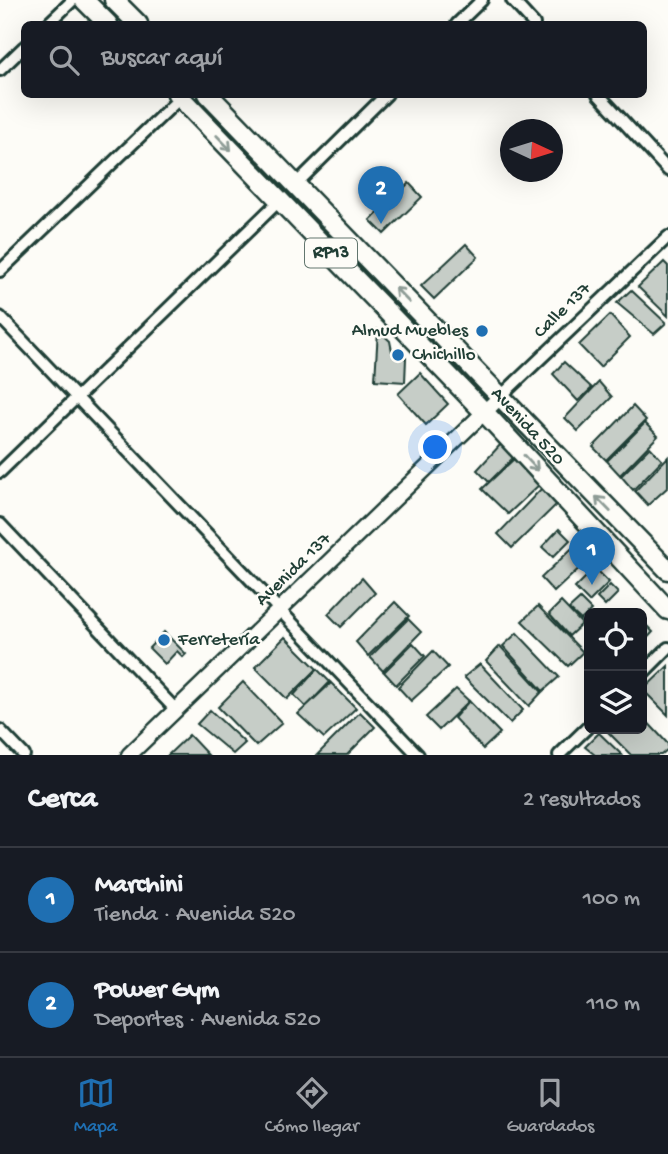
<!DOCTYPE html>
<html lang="es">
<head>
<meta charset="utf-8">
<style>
	body { margin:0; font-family:"Gochi Hand",sans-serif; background:#242831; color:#f1f3f6 }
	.controls { position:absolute; right:21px; bottom:21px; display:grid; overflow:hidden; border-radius:10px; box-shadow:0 7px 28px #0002 }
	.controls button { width:63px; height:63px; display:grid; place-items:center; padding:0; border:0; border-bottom:2px solid #363941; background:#171b24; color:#f1f3f6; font:35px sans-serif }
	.compass { position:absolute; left:500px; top:119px; width:63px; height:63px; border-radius:50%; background:#171b24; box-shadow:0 7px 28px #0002; rotate:94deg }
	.you { position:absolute; left:436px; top:448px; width:24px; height:24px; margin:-18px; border:5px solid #fff; border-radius:50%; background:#1a73e8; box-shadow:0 0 0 10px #1a73e833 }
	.badge { display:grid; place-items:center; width:46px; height:46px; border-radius:50%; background:#1f6fb2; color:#fff; font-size:23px; font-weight:700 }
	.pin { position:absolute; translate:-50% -58px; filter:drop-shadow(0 2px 4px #0008) }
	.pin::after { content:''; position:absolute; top:37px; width:24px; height:21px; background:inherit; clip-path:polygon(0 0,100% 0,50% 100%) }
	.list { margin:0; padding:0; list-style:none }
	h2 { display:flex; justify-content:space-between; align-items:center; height:91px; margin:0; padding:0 28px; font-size:30px }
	h2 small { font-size:23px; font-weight:400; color:#9ea1a6 }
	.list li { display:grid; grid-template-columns:46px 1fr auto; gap:21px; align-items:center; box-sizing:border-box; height:105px; padding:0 28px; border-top:2px solid #363941 }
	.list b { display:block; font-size:26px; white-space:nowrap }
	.list p { margin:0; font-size:23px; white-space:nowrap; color:#9ea1a6 }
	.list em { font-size:23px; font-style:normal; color:#9ea1a6 }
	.icon { flex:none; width:38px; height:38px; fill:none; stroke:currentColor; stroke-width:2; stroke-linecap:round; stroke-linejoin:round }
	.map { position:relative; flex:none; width:668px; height:755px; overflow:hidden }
	.search { position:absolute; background:#171b24; box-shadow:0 7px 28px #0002; left:21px; right:21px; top:21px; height:77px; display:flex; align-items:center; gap:18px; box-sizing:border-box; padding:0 24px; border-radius:10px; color:#9ea1a6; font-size:26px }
	.sheet { height:301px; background:#171b24 }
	nav { display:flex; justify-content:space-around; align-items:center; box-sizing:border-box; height:98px; border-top:2px solid #363941; background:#171b24; font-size:19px; color:#9ea1a6 }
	nav a { display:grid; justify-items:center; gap:4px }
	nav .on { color:#1f6fb2 }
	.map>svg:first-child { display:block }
	.building { fill:#c6cdc7; stroke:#1f3d34; stroke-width:2 }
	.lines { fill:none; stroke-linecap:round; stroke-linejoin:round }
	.minor-casing { stroke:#1f3d34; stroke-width:16 }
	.tertiary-casing { stroke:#1f3d34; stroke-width:19 }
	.primary-casing { stroke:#1f3d34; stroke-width:23 }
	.minor { stroke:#fdfcf7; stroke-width:10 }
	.tertiary { stroke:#fdfcf7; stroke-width:14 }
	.primary { stroke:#fdfcf7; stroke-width:18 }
	.oneway { stroke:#8e9c96 }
	.poi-dot { fill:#1f6fb2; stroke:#fdfcf7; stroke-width:2.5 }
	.labels { text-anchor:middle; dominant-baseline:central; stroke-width:5; stroke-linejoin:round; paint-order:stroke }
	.shield { fill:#fdfcf7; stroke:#62766e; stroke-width:2 }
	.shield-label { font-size:18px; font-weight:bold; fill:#1f3d34 }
	.street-label { font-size:19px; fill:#1f3d34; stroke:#fdfcf7 }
	.poi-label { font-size:19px; fill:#1f3d34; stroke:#fdfcf7; text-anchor:start }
</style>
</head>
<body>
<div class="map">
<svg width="668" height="755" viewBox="0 0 668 755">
	<rect width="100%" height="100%" fill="#fdfcf7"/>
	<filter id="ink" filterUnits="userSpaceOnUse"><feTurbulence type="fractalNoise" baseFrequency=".0143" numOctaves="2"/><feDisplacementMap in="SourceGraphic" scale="14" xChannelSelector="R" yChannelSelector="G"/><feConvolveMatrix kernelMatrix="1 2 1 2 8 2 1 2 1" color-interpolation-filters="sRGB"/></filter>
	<g filter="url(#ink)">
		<!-- building -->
		<g class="building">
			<path d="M409,183L422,197L384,234L370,220Z"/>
			<path d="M466,244L478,257L434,299L421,286Z"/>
			<path d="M664,262L668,266V316L638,287Z"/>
			<path d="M631,290L666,323L654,334L617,303Z"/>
			<path d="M610,315L630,337L600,367L579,345Z"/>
			<path d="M378,330L390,341L392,351L402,352V358H406L405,382L375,380Z"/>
			<path d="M564,362L592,388L578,401L553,374Z"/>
			<path d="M420,373L448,404L426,425L398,394Z"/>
			<path d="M599,382L612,397L578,431L565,418Z"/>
			<path d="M633,406L646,420L606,460L593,447Z"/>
			<path d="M645,423L658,436L620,475L607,461Z"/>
			<path d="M501,444L514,457L489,482L477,470Z"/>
			<path d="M650,447L662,460L633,490L621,476Z"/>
			<path d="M668,457V487L648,505L635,491Z"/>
			<path d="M515,458L540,484L508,514L482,489Z"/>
			<path d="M543,487L558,503L512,548L498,534Z"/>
			<path d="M559,529L570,540L553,557L542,547Z"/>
			<path d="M588,533L602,547L554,592L541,578Z"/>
			<path d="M595,568L609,582L589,602L575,588Z"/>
			<path d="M362,578L375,593L341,627L328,614Z"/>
			<path d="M610,585L618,593L605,606L597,598Z"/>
			<path d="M580,599L591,610L581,620L569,609Z"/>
			<path d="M395,602L409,616L368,656L356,642Z"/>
			<path d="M561,602L582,624L569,636L549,614Z"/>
			<path d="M538,606L583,652L568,666L522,621Z"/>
			<path d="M408,619L421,632L383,671L370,657Z"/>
			<path d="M642,621L653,632L642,644Z"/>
			<path d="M164,632L186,654L183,657L177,651L165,664L149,648Z"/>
			<path d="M517,633L559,677L543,691L503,646Z"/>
			<path d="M285,637L317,669L287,699L255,667Z"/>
			<path d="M413,643L425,656L396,685L384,672Z"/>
			<path d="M500,646L542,692L529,706L486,661Z"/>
			<path d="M433,651L448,667L411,701L398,687Z"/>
			<path d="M480,664L523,710L510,723L464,677Z"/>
			<path d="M668,666V715L643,690Z"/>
			<path d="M317,669L330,682L306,707L294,695Z"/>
			<path d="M243,682L282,723L256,746L218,707Z"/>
			<path d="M331,683L356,708L324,738L298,714Z"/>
			<path d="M456,689L469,701L439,730L426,717Z"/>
			<path d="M469,701L500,733L483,749L454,718Z"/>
			<path d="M210,710L245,743L233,754L197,724Z"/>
			<path d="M360,712L375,727L347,755H317Z"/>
			<path d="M642,716L668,744V749L661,755H631L607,731L642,729Z"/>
			<path d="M599,733L622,755H595L585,747Z"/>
			<path d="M189,735L208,755H168Z"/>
		</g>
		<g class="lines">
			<defs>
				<g id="minor">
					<path d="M512,0L534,24"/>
					<path d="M48,24L73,0"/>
					<path d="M457,24L482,0"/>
					<path d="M0,70L24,47"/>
					<path d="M598,94L668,170"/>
					<path d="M296,184L387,94"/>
					<path d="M0,271L180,98"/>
					<path d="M0,317L418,755"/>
					<path d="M500,397L668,237"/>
					<path d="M0,472L280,200"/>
					<path d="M0,524L175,709"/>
					<path d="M642,674L668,648"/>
					<path d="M0,730L24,755"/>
					<path d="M559,755L589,726"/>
				</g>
				<path id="tertiary" d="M129,755L500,397"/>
				<g id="primary">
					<path d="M84,0L108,24"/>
					<path d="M114,0L138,24"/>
					<path d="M177,94L485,413L668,610"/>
					<path d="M208,94L668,570"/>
				</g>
			</defs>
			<!-- minor casing -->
			<use href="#minor" class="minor-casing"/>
			<!-- tertiary casing -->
			<use href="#tertiary" class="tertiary-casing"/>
			<!-- primary casing -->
			<use href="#primary" class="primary-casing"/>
			<!-- minor -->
			<use href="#minor" class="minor"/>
			<!-- tertiary -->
			<use href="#tertiary" class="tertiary"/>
			<!-- primary -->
			<use href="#primary" class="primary"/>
		</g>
		<!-- one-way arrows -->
		<defs><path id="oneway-shaft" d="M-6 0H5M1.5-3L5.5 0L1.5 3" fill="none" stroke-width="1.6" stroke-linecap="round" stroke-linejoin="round" transform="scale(1.75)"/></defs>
		<g class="oneway">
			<use href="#oneway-shaft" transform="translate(224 143) rotate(46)"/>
			<use href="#oneway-shaft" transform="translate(402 295) rotate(-134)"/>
			<use href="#oneway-shaft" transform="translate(531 463) rotate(47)"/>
			<use href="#oneway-shaft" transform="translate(603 504) rotate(-134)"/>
		</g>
	</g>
	<!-- markers -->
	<g class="poi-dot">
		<circle cx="482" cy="331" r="7"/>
		<circle cx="398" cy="355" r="7"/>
		<circle cx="164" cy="640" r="7"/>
	</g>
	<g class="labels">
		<!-- shield labels -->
		<rect class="shield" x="305" y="238.5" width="52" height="29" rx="5"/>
		<g class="shield-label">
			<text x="331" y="253">RP13</text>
		</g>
		<!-- street labels -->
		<g class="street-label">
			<text transform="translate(563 311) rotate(-44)">Calle 137</text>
			<text transform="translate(527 427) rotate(47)">Avenida 520</text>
			<text transform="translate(294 570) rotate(-44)">Avenida 137</text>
		</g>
		<!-- poi labels -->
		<g class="poi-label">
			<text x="468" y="331" text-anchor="end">Almud Muebles</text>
			<text x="412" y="355">Chichillo</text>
			<text x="178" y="640">Ferretería</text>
		</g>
	</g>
</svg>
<div class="controls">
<button><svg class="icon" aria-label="locate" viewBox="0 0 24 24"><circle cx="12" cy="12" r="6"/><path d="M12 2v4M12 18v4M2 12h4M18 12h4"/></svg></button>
<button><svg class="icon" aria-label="layers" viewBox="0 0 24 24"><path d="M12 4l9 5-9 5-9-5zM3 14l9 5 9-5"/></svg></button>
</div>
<svg class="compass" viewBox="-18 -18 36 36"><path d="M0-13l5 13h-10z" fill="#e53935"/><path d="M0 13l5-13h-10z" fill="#9ea1a6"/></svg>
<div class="you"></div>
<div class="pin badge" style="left:592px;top:585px">1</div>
<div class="pin badge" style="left:381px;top:224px">2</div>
<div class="search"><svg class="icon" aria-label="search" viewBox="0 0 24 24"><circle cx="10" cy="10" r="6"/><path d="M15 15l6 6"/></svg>Buscar aquí</div>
</div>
<section class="sheet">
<h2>Cerca<small>2 resultados</small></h2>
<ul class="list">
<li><span class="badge">1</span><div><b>Marchini</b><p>Tienda · Avenida 520</p></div><em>100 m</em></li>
<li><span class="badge">2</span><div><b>Power Gym</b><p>Deportes · Avenida 520</p></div><em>110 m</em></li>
</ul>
</section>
<nav>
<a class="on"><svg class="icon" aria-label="map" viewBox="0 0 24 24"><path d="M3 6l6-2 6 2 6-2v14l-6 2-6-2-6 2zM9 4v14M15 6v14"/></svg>Mapa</a>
<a><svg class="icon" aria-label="directions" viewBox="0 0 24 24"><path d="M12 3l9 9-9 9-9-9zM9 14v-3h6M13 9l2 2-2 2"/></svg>Cómo llegar</a>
<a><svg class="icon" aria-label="saved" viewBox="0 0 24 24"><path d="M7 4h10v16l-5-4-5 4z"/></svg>Guardados</a>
</nav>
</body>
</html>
